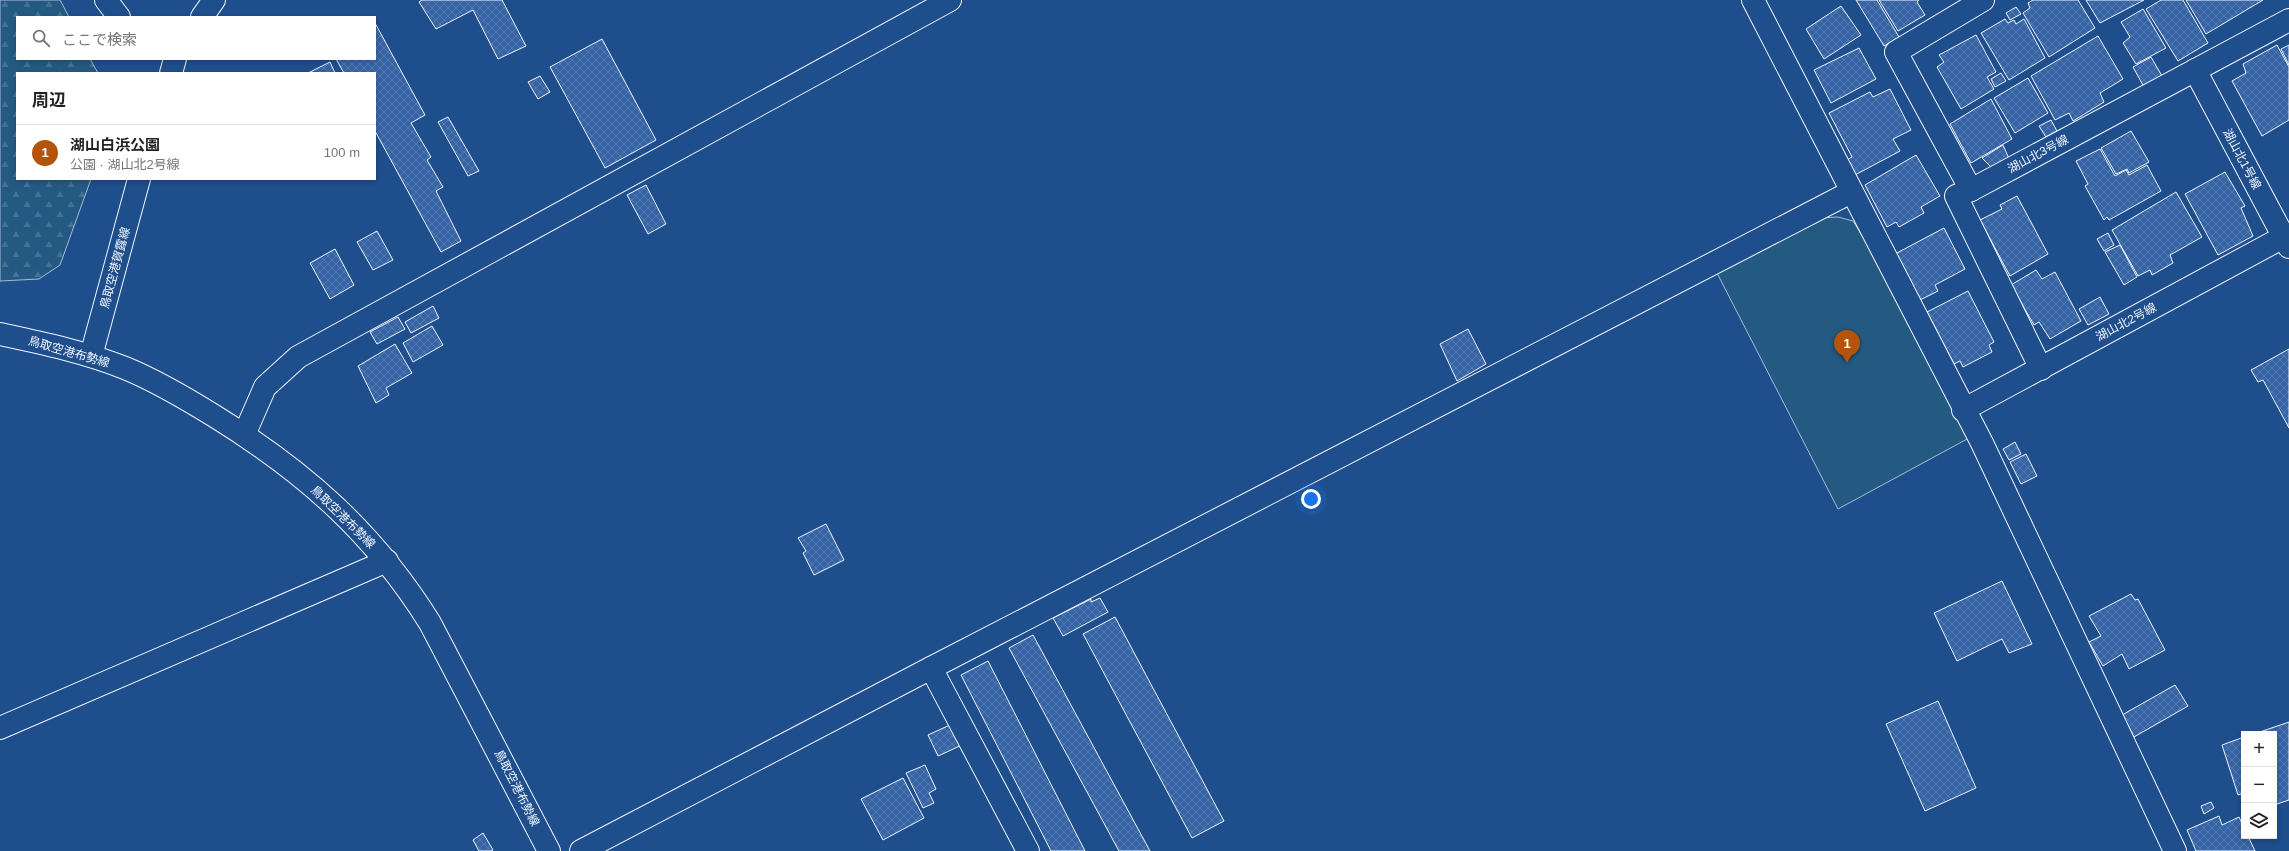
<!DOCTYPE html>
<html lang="ja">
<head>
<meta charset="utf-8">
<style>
	body { margin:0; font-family:Arial,"Noto Sans JP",sans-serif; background:#f2f2f2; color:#222 }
	.controls { position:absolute; right:12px; bottom:12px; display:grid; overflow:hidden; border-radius:0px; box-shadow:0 2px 6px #0003 }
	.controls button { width:36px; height:36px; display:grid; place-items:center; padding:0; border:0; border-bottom:1px solid #e0e0e0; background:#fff; color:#222; font:20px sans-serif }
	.you { position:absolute; left:1311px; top:499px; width:14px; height:14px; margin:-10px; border:3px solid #fff; border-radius:50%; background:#1a73e8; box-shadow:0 0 0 6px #1a73e833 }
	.badge { display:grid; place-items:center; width:26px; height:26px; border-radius:50%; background:#b45309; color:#fff; font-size:13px; font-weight:700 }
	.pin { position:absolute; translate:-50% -33px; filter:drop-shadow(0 1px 2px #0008) }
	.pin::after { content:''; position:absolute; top:21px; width:14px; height:12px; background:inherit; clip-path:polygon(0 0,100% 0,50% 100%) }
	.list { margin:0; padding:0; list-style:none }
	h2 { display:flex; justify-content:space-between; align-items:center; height:52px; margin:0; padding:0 16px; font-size:17px }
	h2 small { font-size:13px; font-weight:400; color:#767676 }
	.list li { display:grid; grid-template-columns:26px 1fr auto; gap:12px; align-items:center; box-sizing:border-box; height:56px; padding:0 16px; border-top:1px solid #e0e0e0 }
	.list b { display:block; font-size:15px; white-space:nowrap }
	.list p { margin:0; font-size:13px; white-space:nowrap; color:#767676 }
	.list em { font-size:13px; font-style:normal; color:#767676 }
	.icon { flex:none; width:22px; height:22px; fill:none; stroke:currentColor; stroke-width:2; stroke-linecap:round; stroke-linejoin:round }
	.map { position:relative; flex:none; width:2289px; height:851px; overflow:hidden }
	.search { position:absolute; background:#fff; box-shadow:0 2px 6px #0003; left:16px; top:16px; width:360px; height:44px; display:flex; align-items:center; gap:10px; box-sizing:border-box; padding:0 14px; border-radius:0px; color:#767676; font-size:15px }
	.panel { position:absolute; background:#fff; box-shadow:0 2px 6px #0003; left:16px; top:72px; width:360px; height:108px; border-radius:0px }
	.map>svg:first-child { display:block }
	.forest { fill:url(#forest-firs); stroke:#a8bbd7 }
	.park { fill:#245a82; stroke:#a8bbd7 }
	.building { fill:url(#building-cross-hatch); stroke:#f2f6ff }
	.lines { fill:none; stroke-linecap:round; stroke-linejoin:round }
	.street-casing { stroke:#f2f6ff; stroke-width:24 }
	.secondary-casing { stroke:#f2f6ff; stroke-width:24 }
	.street { stroke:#1f4e8c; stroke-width:22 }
	.secondary { stroke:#1f4e8c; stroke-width:22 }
	.labels { text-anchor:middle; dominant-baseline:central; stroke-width:3; stroke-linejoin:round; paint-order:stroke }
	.street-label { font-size:12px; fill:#f2f6ff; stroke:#1f4e8c }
</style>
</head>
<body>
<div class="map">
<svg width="2289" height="851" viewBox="0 0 2289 851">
	<defs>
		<pattern id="forest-firs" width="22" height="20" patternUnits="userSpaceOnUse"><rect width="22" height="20" fill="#245a82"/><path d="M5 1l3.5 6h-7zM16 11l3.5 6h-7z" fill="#447295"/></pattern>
		<pattern id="building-cross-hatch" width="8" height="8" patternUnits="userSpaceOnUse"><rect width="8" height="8" fill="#3563a3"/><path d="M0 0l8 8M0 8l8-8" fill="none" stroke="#537ab1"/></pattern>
	</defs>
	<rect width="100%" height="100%" fill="#1f4e8c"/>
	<!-- forest -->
	<path class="forest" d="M0,0H60L69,17H17V59H90L98,73H17V179H91L60,265L39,279L0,281Z"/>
	<!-- park -->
	<path class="park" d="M1838,217L1853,221L1894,287L1969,438L1838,509L1717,273L1820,218Z"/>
	<!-- building -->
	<g class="building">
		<path d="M422,0H502L526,46L498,59L473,10L436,29L419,2Z"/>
		<path d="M1856,0H1877L1899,37L1884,46Z"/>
		<path d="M1879,0H1919L1917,2L1925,15L1898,31Z"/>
		<path d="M2033,0H2078L2095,28L2049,57L2023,13L2030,8L2028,3Z"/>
		<path d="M2086,0H2144L2100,23Z"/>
		<path d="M2161,0H2183L2208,43L2178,61L2146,9Z"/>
		<path d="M2186,0H2263L2206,34Z"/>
		<path d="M1841,6L1861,35L1824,59L1806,29Z"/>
		<path d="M2016,7L2021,14L2010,20L2006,13Z"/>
		<path d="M2143,9L2166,48L2136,64L2123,43L2130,37L2121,22Z"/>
		<path d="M2005,19L2008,23L2014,20L2016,24L2024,19L2045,58L2009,80L1981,33Z"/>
		<path d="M375,23L425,115L411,123L431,157L427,160L443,187L436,191L461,241L441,252L375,131V73H344L336,59H375Z"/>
		<path d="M1976,35L1996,72L1987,77L1994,89L1961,109L1937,67L1944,62L1939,55Z"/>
		<path d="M2098,36L2123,79L2100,93L2104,102L2073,121L2069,113L2055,120L2031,76Z"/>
		<path d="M602,39L656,140L605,168L550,67Z"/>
		<path d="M2277,45L2289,67V120L2262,136L2232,81L2246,73L2243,64Z"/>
		<path d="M2289,45V65L2281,49Z"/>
		<path d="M1859,48L1876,79L1831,103L1814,70Z"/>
		<path d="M2151,57L2162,76L2144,87L2133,67Z"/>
		<path d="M330,62L335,73H308Z"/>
		<path d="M2001,73L2006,81L1995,87L1991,79Z"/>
		<path d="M540,76L550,92L538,99L528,82Z"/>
		<path d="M2028,78L2048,113L2015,133L1994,98Z"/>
		<path d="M1890,89L1911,130L1893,139L1900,151L1855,175L1847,160L1852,157L1829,113L1870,92L1873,97Z"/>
		<path d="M1991,99L2012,139L1971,163L1950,124Z"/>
		<path d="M448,117L479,171L468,176L438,122Z"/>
		<path d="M2051,120L2057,131L2046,137L2039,126Z"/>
		<path d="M2131,131L2149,162L2129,173L2127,169L2116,174L2101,148Z"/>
		<path d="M2003,145L2010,161L1992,168L1982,158Z"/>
		<path d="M2100,149L2115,176L2126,170L2129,175L2147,165L2161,191L2109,220L2107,217L2104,220L2085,186L2088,184L2076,161Z"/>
		<path d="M1916,155L1940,196L1921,207L1924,213L1899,227L1896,222L1887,227L1865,185Z"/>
		<path d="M2225,172L2245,206L2241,208L2253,236L2218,255L2185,194Z"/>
		<path d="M646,185L666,224L648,234L627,195Z"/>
		<path d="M2176,192L2202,237L2170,255L2173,263L2152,275L2150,270L2138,276L2112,230Z"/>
		<path d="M2017,196L2048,254L2010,276L1980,220L2002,209L2000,205Z"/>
		<path d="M1944,228L1965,269L1935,285L1938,291L1920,300L1895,254Z"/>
		<path d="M377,231L393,260L373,270L357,242Z"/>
		<path d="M2108,233L2114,245L2104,251L2097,239Z"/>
		<path d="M2120,245L2137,277L2124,285L2105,252Z"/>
		<path d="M335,249L354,285L330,299L310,263Z"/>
		<path d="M2036,270L2042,279L2055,272L2081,321L2050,339L2039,322L2034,325L2011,285Z"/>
		<path d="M1968,291L1994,342L1989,345L1992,352L1963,367L1960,361L1954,364L1927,312Z"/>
		<path d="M2100,297L2109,314L2088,325L2079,309Z"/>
		<path d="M433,306L439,318L411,333L405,322Z"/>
		<path d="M398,317L405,329L377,344L370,332Z"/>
		<path d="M432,326L443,345L413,362L403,343Z"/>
		<path d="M1468,329L1486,364L1457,381L1440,344Z"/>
		<path d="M395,344L412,373L386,388L389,395L376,403L358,366Z"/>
		<path d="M2289,349V428L2263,380L2258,382L2251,370Z"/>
		<path d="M2015,442L2021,454L2009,460L2003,449Z"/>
		<path d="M2026,454L2037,476L2021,484L2010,462Z"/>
		<path d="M826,524L844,560L814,575L803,553L806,551L798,538Z"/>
		<path d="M2002,581L2032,644L2009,653L2002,639L1957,661L1934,613Z"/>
		<path d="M2131,594L2135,600L2138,599L2165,650L2129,669L2122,654L2103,666L2089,642L2101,636L2089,616Z"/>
		<path d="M1100,598L1108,612L1063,636L1053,618L1091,599V602Z"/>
		<path d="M1115,617L1224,821L1192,838L1083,634Z"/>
		<path d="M1033,635L1150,851H1119L1009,648Z"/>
		<path d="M988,661L1085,851H1051L961,675Z"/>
		<path d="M2175,685L2188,706L2134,737L2122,715Z"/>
		<path d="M1938,701L1976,788L1925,811L1886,724Z"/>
		<path d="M2289,722V800L2274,805V734H2254Z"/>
		<path d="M952,724L962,745L938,756L928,735Z"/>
		<path d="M2244,737V793L2238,795L2222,745Z"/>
		<path d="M925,765L936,789L929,793L934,803L923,808L906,773Z"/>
		<path d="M903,778L924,818L883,840L861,799Z"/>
		<path d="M2211,802L2214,808L2204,814L2201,806Z"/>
		<path d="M2219,816L2222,825L2239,817L2244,828V836H2248L2255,851H2196L2187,830Z"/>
		<path d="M483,833L493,850L491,851H479L473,840Z"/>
	</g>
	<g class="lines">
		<defs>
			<g id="street">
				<path d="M1753,0L1982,443L2175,851"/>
				<path d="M2195,70L2289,247"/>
				<path d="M1971,190L1896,52L1983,0"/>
				<path d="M2041,369L1956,196L1971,190L2289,20"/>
				<path d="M1963,410L2289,234"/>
				<path d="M244,435L265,387L298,357L950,0"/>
				<path d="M931,668L1028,851"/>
				<path d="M0,728L387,561"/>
				<path d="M581,851L931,668L1851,192"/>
			</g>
			<g id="secondary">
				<path d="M106,0L119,17"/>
				<path d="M202,17L214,0"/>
				<path d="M171,73L175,59"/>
				<path d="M0,334C42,343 85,352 125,368C157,381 187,399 216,417C306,473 374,533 430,623L549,851"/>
				<path d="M91,356L139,179"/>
			</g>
		</defs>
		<!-- street casing -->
		<use href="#street" class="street-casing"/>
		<!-- secondary casing -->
		<use href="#secondary" class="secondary-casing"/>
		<!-- street -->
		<use href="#street" class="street"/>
		<!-- secondary -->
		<use href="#secondary" class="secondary"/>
	</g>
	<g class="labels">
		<!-- street labels -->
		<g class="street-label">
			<text transform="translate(2038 154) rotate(-28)">湖山北3号線</text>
			<text transform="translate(2242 159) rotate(62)">湖山北1号線</text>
			<text transform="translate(115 268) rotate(-75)">鳥取空港賀露線</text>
			<text transform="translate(2126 322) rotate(-28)">湖山北2号線</text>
			<text transform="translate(69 352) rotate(16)">鳥取空港布勢線</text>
			<text transform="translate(343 517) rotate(44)">鳥取空港布勢線</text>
			<text transform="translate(517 788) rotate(63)">鳥取空港布勢線</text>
		</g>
	</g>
</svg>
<div class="controls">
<button>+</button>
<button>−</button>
<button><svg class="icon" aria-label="layers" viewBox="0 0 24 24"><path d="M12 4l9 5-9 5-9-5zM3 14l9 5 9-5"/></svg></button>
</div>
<div class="you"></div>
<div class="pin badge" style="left:1847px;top:363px">1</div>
<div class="search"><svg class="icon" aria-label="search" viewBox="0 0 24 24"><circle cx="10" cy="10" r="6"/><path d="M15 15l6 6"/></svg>ここで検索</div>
<section class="panel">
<h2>周辺<small></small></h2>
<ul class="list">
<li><span class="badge">1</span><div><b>湖山白浜公園</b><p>公園 · 湖山北2号線</p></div><em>100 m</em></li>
</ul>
</section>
</div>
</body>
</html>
